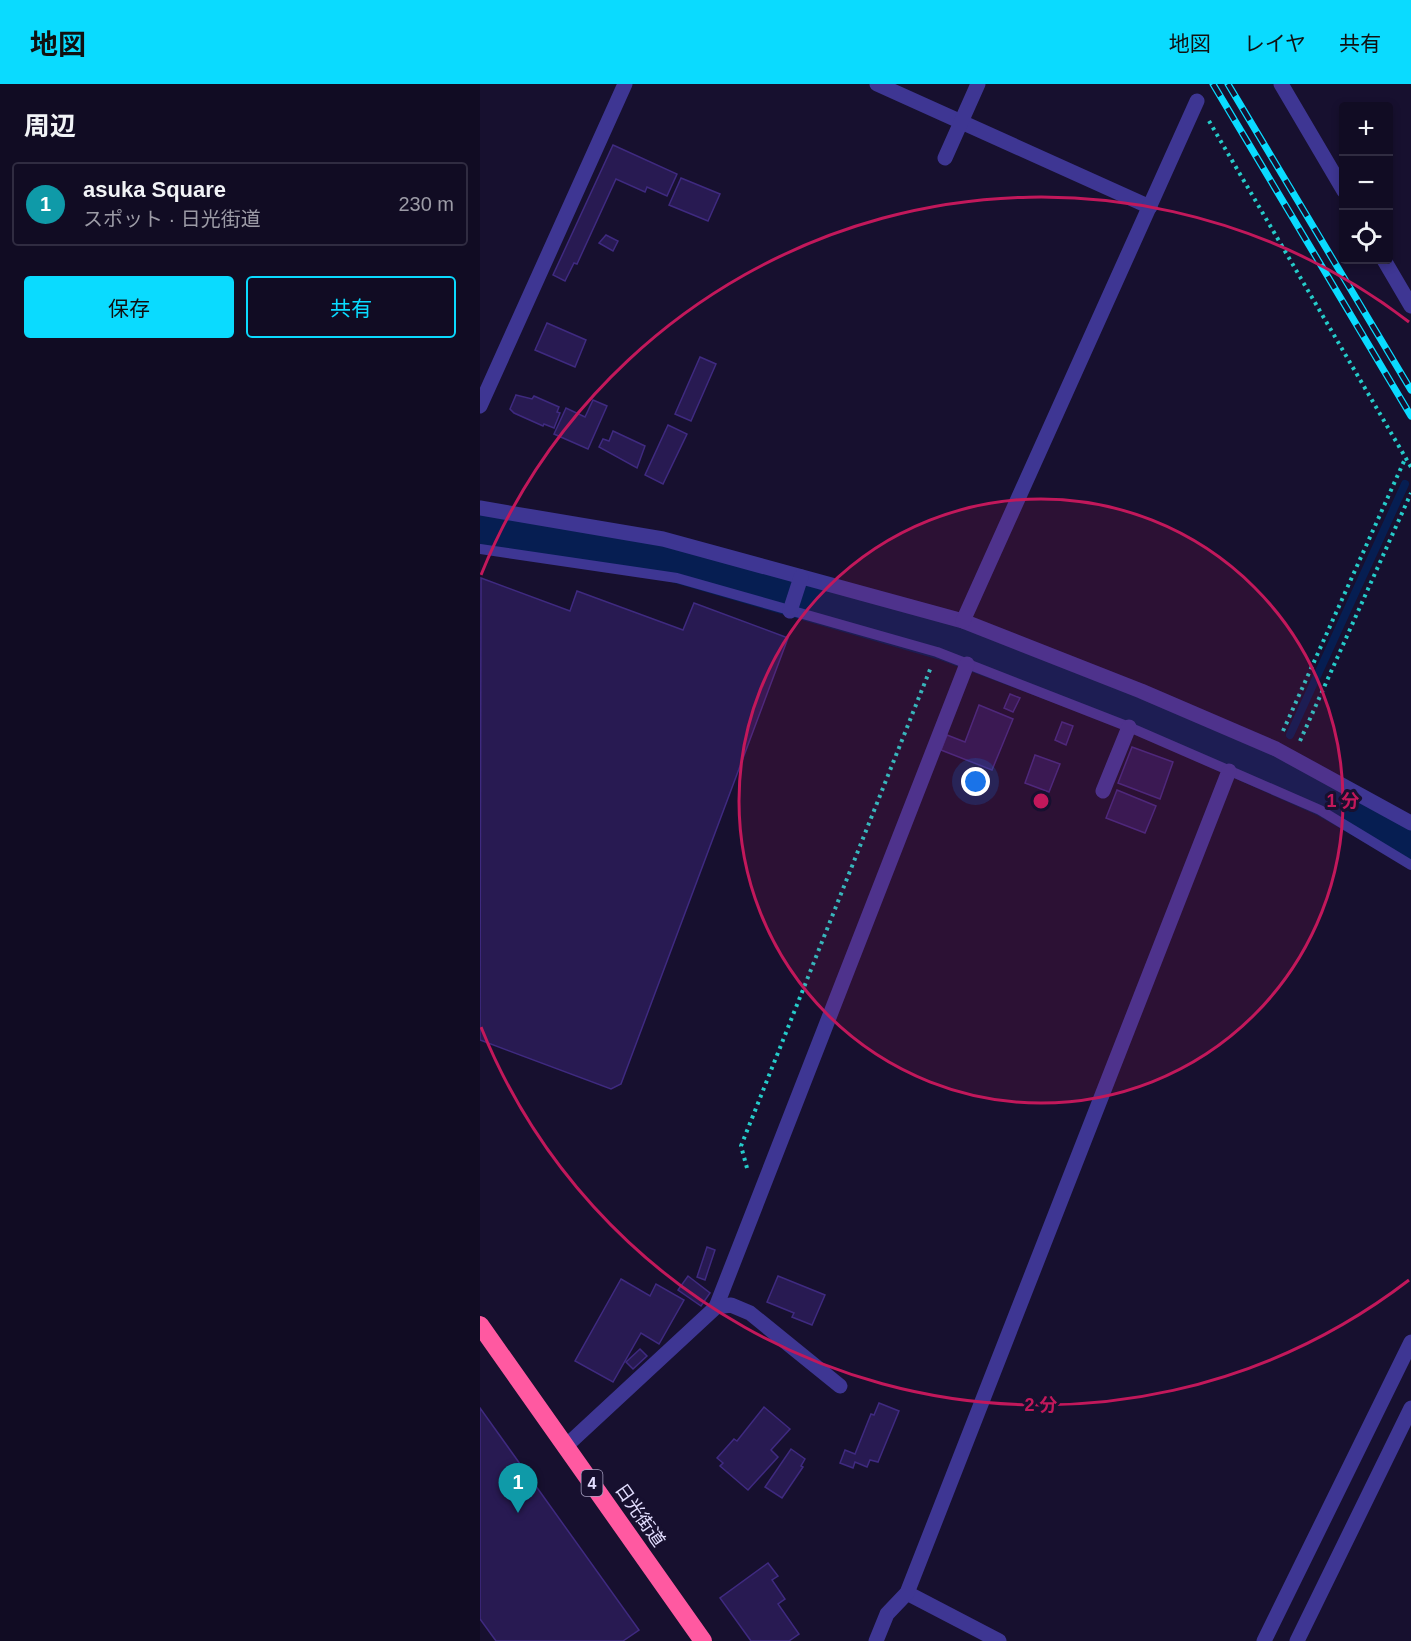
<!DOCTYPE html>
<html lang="ja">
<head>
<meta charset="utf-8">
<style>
	body { margin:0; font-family:Arial,"Noto Sans JP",sans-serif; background:#1a152b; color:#f1f3f6 }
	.controls { position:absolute; right:18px; top:18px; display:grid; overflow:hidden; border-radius:6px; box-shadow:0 3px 9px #0003 }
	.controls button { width:54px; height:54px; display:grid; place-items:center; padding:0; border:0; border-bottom:2px solid #302c41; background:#110c23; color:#f1f3f6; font:30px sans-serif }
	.you { position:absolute; left:496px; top:698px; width:21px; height:21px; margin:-15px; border:4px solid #fff; border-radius:50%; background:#1a73e8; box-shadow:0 0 0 9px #1a73e833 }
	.badge { display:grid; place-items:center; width:39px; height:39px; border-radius:50%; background:#0adbff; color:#fff; font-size:20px; font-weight:700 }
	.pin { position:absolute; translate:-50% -50px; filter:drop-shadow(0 2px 3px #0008) }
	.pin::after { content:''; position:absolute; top:32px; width:21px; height:18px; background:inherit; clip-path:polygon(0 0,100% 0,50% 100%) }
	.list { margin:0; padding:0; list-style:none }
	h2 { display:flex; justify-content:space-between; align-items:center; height:78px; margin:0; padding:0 24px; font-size:26px }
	h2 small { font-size:20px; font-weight:400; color:#9c9ba6 }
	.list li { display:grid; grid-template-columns:39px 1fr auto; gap:18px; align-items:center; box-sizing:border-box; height:84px; margin:0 12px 12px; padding:0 12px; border:2px solid #302c41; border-radius:6px }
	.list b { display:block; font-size:22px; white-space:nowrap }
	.list p { margin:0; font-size:20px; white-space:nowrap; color:#9c9ba6 }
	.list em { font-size:20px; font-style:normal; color:#9c9ba6 }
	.actions { display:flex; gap:12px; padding:18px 24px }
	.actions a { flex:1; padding:14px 0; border:2px solid #0adbff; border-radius:6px; text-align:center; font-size:21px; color:#0adbff }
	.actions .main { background:#0adbff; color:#111 }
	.icon { flex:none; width:33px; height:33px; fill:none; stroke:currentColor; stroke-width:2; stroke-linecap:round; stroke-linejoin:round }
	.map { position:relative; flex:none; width:931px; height:1557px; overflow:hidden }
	header { display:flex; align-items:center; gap:36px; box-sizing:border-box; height:84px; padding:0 30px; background:#0adbff; color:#111 }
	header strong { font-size:28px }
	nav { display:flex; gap:33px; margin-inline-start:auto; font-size:21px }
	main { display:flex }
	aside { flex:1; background:#110c23 }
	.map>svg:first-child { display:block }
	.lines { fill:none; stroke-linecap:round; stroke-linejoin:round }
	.stream { stroke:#061e52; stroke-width:8 }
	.river { stroke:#061e52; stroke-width:45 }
	.building { fill:#281a52; stroke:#3f2a80; stroke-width:1.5 }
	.path { stroke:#25ccca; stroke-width:4; stroke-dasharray:3 4.5; stroke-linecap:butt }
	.lane { stroke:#3e3693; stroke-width:10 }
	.street { stroke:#3e3693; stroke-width:15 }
	.highway { stroke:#ff59a1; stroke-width:18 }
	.rail-casing { stroke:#0adbff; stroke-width:7 }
	.rail { stroke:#17102f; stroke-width:4.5; stroke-dasharray:14; stroke-linecap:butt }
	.ring { fill:none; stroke:#c2185b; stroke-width:3 }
	.labels { text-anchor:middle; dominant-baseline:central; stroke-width:6; stroke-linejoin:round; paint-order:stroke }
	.shield { fill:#17102f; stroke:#a6a0c1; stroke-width:1.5 }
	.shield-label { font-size:16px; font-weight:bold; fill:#e3deff }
	.street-label { font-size:18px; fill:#e3deff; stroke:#17102f }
	.centre { fill:#c2185b; stroke:#17102f; stroke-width:3 }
	.ring-label { font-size:18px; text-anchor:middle; font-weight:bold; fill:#c2185b; stroke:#17102f; stroke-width:6; stroke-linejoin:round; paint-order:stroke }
</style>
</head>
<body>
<header>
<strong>地図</strong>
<nav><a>地図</a><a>レイヤ</a><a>共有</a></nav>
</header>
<main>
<aside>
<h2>周辺<small></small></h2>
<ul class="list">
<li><span class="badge" style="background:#0f9aa8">1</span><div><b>asuka Square</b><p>スポット · 日光街道</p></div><em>230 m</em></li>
</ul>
<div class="actions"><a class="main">保存</a><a>共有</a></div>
</aside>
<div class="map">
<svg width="931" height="1557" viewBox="0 0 931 1557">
	<rect width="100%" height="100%" fill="#17102f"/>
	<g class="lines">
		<!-- stream -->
		<path class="stream" d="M810,651L925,400"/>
		<!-- river -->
		<path class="river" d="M0,442L182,472L468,555L657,626L847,711L931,759"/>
	</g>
	<!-- building -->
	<g class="building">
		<path d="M133,61L197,90L187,112L167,103L165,108L136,95L97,180L94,179L85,197L73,191Z"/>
		<path d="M201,94L240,110L228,137L189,121Z"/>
		<path d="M126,151L138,157L133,167L119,159Z"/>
		<path d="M67,239L106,256L95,283L55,266Z"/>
		<path d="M220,273L236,280L211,337L195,330Z"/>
		<path d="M36,311L52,315L54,312L79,323L77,328L80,329L74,344L64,340L63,342L34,329L30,325Z"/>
		<path d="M113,316L127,322L108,365L74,350L86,324L105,333Z"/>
		<path d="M188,341L207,350L183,400L165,391Z"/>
		<path d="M133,347L165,362L157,384L119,363L123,355L129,357Z"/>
		<path d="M1,494L90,527L97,507L203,546L214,519L308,554L141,1000L131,1005L0,956Z"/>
		<path d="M530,610L540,614L533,628L524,624Z"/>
		<path d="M499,621L533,635L512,686L461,666L467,651L485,658Z"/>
		<path d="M582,638L593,642L586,661L575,656Z"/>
		<path d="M652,663L693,678L680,715L638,699Z"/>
		<path d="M555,671L580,680L569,708L545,699Z"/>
		<path d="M637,706L676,722L665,749L626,734Z"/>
		<path d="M227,1163L235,1166L225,1196L217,1193Z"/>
		<path d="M208,1192L230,1209L221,1222L198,1206Z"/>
		<path d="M298,1192L345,1211L332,1241L312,1233L314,1229L287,1218Z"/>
		<path d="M141,1195L170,1212L176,1200L204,1216L179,1260L161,1249L133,1298L95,1277Z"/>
		<path d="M160,1265L167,1272L153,1285L146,1278Z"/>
		<path d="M399,1319L419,1327L398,1378L390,1376L387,1383L375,1378L373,1384L360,1379L365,1366L375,1370L391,1330L394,1331Z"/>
		<path d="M284,1323L310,1345L291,1366L298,1373L268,1406L240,1382L243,1379L237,1374L254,1355L257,1357Z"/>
		<path d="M0,1324L159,1546L143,1557H16L0,1535Z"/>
		<path d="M311,1365L325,1375L321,1382L323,1383L302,1414L285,1403Z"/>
		<path d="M288,1479L298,1492L292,1496L305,1515L298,1520L319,1550L309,1557H271L240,1514Z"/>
	</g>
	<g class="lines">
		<!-- path -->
		<g class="path">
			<path d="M729,37L931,383"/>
			<path d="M803,647L925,375"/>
			<path d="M820,657L931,409"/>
			<path d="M267,1084L261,1062L451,583"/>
		</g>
		<!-- lane -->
		<path class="lane" d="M0,465L197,494L457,568L649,643L840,726L931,781"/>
		<!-- street -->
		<g class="street">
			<path d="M397,0L670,123"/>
			<path d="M801,0L864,107"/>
			<path d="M465,74L498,0"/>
			<path d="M904,176L931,222"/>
			<path d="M0,322L145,0"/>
			<path d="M0,424L183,455L483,537L661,607L796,665L931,739"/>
			<path d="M310,527L321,493"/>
			<path d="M483,537L717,17"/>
			<path d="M623,707L649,643"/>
			<path d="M236,1223L487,580"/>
			<path d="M86,1362L236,1223L251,1221L270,1229L360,1302"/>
			<path d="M427,1509L519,1557"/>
			<path d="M396,1557L407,1530L427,1509L749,687"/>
			<path d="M784,1557L931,1258"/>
			<path d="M817,1557L931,1324"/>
		</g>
		<!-- highway -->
		<path class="highway" d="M0,1241L223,1557"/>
		<defs>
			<g id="rail">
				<path d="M733,0L931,332"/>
				<path d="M748,0L931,306"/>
			</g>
		</defs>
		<!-- rail casing -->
		<use href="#rail" class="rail-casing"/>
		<!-- rail -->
		<use href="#rail" class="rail"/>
	</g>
	<!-- distance rings -->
	<circle cx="561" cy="717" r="302" fill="#c2185b" fill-opacity=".12"/>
	<g class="ring">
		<circle cx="561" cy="717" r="302"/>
		<path d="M929 1196A604 604 0 0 1 1 943M1 491A604 604 0 0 1 929 238"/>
	</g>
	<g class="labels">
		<!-- shield labels -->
		<rect class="shield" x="101.5" y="1386" width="21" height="26" rx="4.5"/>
		<g class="shield-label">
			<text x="112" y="1399">4</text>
		</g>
		<!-- street labels -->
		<g class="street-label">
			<text transform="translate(160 1431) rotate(55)">日光街道</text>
		</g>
	</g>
	<circle cx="561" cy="717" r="9" class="centre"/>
	<g class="ring-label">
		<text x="863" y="723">1 分</text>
		<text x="561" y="1327">2 分</text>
	</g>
</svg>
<div class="controls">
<button>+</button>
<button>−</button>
<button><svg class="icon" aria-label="locate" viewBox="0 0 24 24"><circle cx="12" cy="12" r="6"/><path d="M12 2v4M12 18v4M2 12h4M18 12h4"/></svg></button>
</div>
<div class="you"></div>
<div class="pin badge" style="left:38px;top:1429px;background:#0f9aa8">1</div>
</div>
</main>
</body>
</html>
